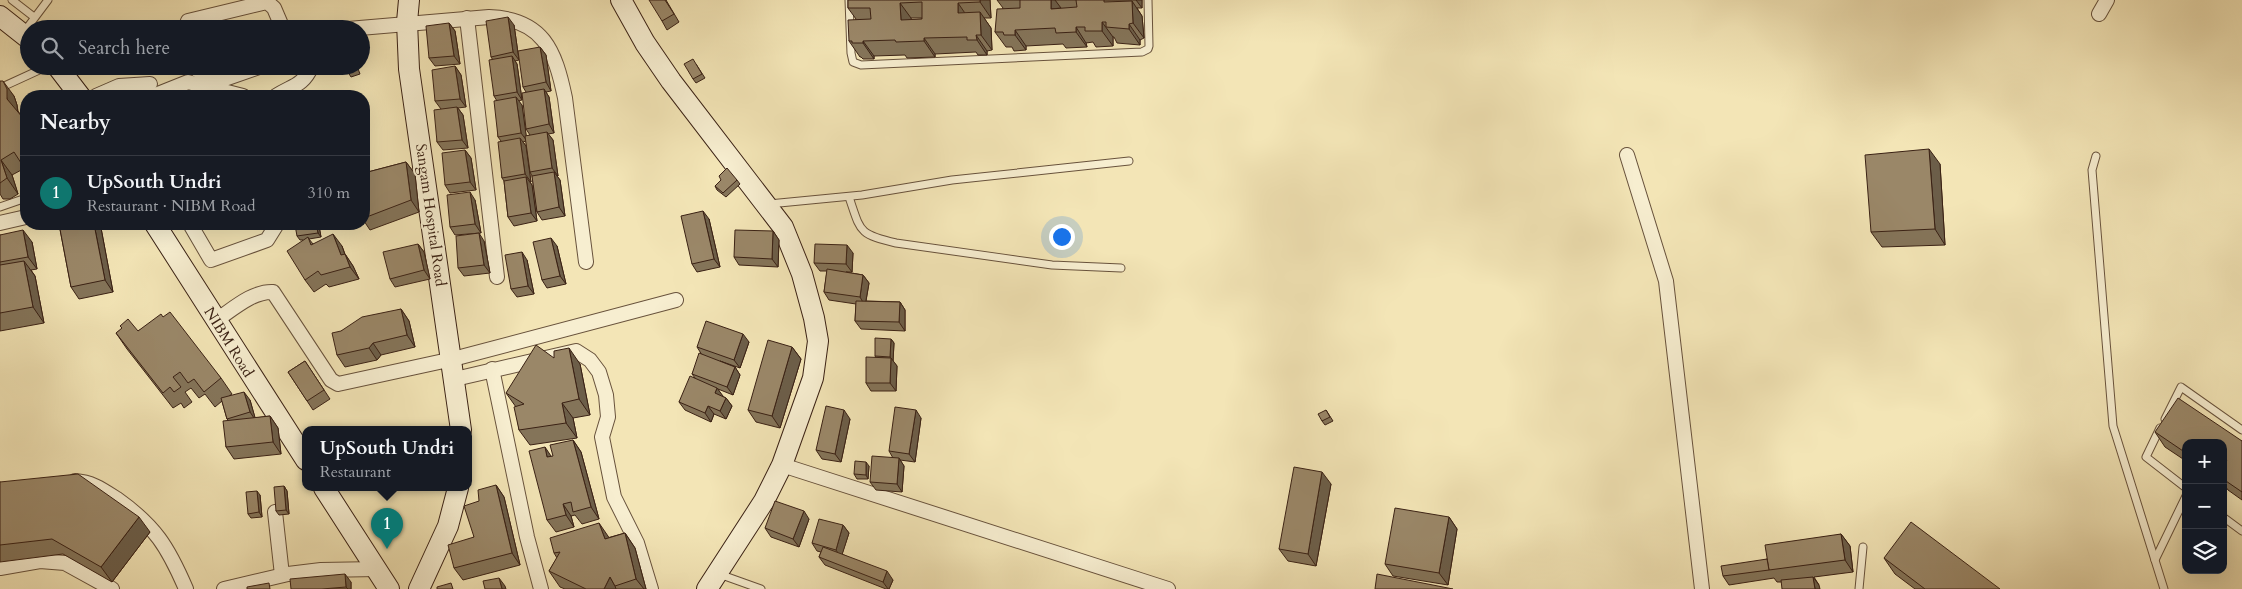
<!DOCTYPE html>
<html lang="en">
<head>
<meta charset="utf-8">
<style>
	body { margin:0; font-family:Cardo,serif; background:#20242c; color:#f1f3f6 }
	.controls { position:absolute; right:15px; bottom:15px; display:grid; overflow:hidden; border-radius:10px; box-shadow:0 5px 20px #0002 }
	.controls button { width:45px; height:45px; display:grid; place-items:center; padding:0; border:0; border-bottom:1px solid #363941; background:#171b24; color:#f1f3f6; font:25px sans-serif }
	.you { position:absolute; left:1061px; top:236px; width:18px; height:18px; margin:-12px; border:4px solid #fff; border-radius:50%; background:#1a73e8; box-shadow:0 0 0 8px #1a73e833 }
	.badge { display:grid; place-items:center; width:32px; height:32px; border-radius:50%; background:#0f766e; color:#fff; font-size:16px; font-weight:700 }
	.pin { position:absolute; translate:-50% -41px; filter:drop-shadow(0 1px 2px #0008) }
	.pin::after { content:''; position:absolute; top:26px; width:18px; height:15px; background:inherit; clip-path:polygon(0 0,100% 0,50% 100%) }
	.popup { position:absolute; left:302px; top:426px; width:170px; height:65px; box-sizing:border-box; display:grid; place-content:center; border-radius:10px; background:#171b24; filter:drop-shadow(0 1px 4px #0005); font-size:16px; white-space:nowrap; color:#9ea1a6 }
	.popup b { font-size:19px; color:#f1f3f6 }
	.popup::after { content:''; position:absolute; left:50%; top:100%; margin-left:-10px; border:10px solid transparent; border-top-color:#171b24 }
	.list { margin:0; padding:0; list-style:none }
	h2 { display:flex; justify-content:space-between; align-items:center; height:65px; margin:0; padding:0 20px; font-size:21px }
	h2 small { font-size:16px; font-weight:400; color:#9ea1a6 }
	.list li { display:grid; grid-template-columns:32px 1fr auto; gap:15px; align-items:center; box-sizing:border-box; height:75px; padding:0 20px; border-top:1px solid #363941 }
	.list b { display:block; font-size:19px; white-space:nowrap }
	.list p { margin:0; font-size:16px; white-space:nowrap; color:#9ea1a6 }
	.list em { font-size:16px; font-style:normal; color:#9ea1a6 }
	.icon { flex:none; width:28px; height:28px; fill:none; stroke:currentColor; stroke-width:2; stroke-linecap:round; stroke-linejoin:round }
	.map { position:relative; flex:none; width:2242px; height:589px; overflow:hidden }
	.search { position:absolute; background:#171b24; box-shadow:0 5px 20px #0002; left:20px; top:20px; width:350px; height:55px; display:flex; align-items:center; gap:12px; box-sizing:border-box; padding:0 18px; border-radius:28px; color:#9ea1a6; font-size:19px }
	.panel { position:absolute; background:#171b24; box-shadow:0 5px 20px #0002; left:20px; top:90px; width:350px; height:140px; border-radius:20px }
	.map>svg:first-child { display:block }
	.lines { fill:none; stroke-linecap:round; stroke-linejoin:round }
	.lane-casing { stroke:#68523c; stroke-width:9 }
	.street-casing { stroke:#68523c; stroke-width:16 }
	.secondary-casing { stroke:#3a2114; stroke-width:22 }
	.lane { stroke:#f7eed0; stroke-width:7 }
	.street { stroke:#f7eed0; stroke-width:14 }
	.secondary { stroke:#f7eed0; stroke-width:20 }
	.wall { fill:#847459; stroke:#3a2114; fill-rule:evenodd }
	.shaded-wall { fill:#6c5e49; stroke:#3a2114 }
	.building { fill:#9a8768; stroke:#3a2114; fill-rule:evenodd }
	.labels { text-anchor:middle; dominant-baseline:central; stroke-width:4; stroke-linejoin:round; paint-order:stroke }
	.street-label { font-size:15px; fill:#3a2114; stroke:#f7eed0 }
</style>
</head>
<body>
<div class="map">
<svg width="2242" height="589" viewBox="0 0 2242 589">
	<rect width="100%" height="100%" fill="#f3e5b6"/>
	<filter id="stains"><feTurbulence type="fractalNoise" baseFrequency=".004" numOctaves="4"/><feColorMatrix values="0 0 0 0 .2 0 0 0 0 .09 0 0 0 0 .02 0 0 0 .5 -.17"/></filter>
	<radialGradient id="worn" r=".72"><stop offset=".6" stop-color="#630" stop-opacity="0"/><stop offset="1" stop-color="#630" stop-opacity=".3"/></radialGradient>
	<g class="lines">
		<defs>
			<g id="lane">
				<path d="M12,0L34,17"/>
				<path d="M849,0L851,53L853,62L861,65L1142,52L1148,49L1149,46L1148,0"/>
				<path d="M24,32L48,0"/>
				<path d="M0,88L48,66"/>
				<path d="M2096,156L2092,170L2113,426L2164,589"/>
				<path d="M849,197C861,232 858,234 896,243L1052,265L1121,268"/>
				<path d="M769,204L862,195L952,180L1129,161"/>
				<path d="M0,207L26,198"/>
				<path d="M2165,419L2181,387L2242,430"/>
				<path d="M2160,428L2146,457L2186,488"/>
				<path d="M2223,517L2242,531"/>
				<path d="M2155,560L2186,496"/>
				<path d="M719,574L761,589"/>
				<path d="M1859,589L1863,547"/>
			</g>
			<g id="street">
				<path d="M2099,14L2107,0"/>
				<path d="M467,18L497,277"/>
				<path d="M185,29L188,21L267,2L274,8L283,29"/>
				<path d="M348,29L489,17C543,19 555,50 565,98L586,262"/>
				<path d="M196,66L197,70L213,81L222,80L262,66"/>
				<path d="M96,96L119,86L150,84"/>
				<path d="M153,96L188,82L243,96"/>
				<path d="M276,96C293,85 302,87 312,66"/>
				<path d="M1627,155L1666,281L1702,589"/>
				<path d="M0,223L26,217"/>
				<path d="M190,224L211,260L267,240L277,224"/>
				<path d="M215,321C232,310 252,291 273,292L331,380L338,384L453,359L676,300"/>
				<path d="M492,369L527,537L541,589"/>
				<path d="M455,379L576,351L590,360L599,372L606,395L608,417L602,437L614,497L637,543L651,589"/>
				<path d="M782,465L1168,589"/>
				<path d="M75,481C92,482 103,490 117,499C155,526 168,547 186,589"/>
				<path d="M275,512L282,575"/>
				<path d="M0,568L40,561L65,563L112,589"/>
				<path d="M224,589L288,574L321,570L377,569"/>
			</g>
			<g id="secondary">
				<path d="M409,0L407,22L409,69L461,430"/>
				<path d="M621,0L645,43L671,81L783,227L802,274L814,318L818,341L813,378L782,465L764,501L707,589"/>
				<path d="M0,16L29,39"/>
				<path d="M57,66L80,96"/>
				<path d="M155,224L306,460"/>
				<path d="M324,488L389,589"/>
				<path d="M419,589L448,526L458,488"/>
			</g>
		</defs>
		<!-- lane casing -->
		<use href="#lane" class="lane-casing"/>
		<!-- street casing -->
		<use href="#street" class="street-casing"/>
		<!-- secondary casing -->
		<use href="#secondary" class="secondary-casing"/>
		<!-- lane -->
		<use href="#lane" class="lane"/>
		<!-- street -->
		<use href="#street" class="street"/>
		<!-- secondary -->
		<use href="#secondary" class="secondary"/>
	</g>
	<!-- wall -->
	<g class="wall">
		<path d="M666,0L679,22L667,30L662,21Z"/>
		<path d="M848,0H990L991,18H984L991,28L992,50L987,51V55H978L976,52L935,54V57L907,58L905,55L874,56V59H863L861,57H860L849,41L856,19L848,8ZM911,18H922V19L911,20Z"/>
		<path d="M997,0H1142V8H1137L1142,16L1144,38L1140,40V45L1117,43L1114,37H1113V46L1096,47L1093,42L1086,43L1087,47L1066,48L1063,44L1026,46V50L1014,51L1012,47H1006L995,32L1003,8Z"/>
		<path d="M449,23L455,31L460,64L435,66L429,58Z"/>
		<path d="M514,25L519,60L515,61L517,64L522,100L518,101L522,105L526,136L530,135L526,129V92L523,87L540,47L546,55L551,91L546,92L549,97L554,133L548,134L553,140L558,176H557L560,180L565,216L542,220L537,212L532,176L530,172L526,141L523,142L526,146L531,182H530L532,185L537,221L514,226L508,217L504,181L502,178L501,141L498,137L497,101L494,96L493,60L491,57Z"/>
		<path d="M696,64L705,78L696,83L693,79Z"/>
		<path d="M357,66L360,74L351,77L348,72Z"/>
		<path d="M455,66L461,75L466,107L458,108L463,115L468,148L443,150L437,142L441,109L435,101Z"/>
		<path d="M0,81L14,96L17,105L18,111L26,122V170L25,168L12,175L18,194L10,199H3L0,194Z"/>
		<path d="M465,150L471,158L476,190L450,193L445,185Z"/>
		<path d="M406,162L415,174L419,212L370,230L364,221V173Z"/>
		<path d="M1940,164L1945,245L1882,247L1871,232Z"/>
		<path d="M721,180H737L740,184L726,197L717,190L715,186Z"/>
		<path d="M475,200L481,233L455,235L450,227Z"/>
		<path d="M709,219L720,267L697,272L692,264Z"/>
		<path d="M59,224H98L101,228L113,292L79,299L71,287Z"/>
		<path d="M306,224H317L319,226L321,237L309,239L313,244L342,246L345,254L353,266L359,279L329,287L326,284L314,292L305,280L303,240H300L297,236Z"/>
		<path d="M773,231L779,240L778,267L739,265L734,257Z"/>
		<path d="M0,235L32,242L37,269L31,270L35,276L44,323L0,331Z"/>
		<path d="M484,241L490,273L464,276L458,268Z"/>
		<path d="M418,244L424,252L430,279L395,287L390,279Z"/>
		<path d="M557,246L566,284L547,288L542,280Z"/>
		<path d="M853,253L852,272H846L863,275L869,283L866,301L900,302L905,310V331L861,329L855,321L856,304L829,300L824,292L827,271H820L814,263Z"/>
		<path d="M527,260L534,294L517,297L511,289Z"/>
		<path d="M401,309L409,321L415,347L381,355L377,360L345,367L337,355L341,331Z"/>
		<path d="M163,317L221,378L232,394L229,396L250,400L255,418L270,416L278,428L281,454L234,459L226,447L228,420L227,419L222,401L215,407L205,394L199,398L191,388L185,392L192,402L184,408L181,403L173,408L127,349L116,333L122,329L138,331Z"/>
		<path d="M891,339L894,343L893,361L897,366L896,391H871L866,383L876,358L875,356Z"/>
		<path d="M749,342L740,368L720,361L735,367L740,375L733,395L718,389L722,396L726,398L732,406L726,419L714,414L711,422L685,410L679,402L695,378L692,374L702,355L697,347Z"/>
		<path d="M792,347L801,359L780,428L756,422L748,410Z"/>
		<path d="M554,358L580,364L590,415L573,418L577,438L530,445L519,430L516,407L506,393Z"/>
		<path d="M305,361L330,399L313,410L288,372Z"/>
		<path d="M1326,410L1333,421L1325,425L1322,421Z"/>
		<path d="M921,418L915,462L900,460L904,466L902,492L876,490L870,482L893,458L889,451Z"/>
		<path d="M850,419L841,462L822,459L816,450Z"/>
		<path d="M2155,432L2242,441V500L2228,490L2223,483V443H2186V461L2165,447Z"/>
		<path d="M573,440L581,452L599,519L582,524L575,515L571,516L574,527L556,532L547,520L553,456Z"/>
		<path d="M869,466L868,479H857L854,474Z"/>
		<path d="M0,482L150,532L112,582L63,554L0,562Z"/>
		<path d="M1331,484L1316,566L1288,561L1279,549Z"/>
		<path d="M496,485L504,497L520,565L463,580L454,568L474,537L479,501Z"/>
		<path d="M284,486L287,491L289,514L279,515L276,511Z"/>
		<path d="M260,495L262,517L251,518L248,514Z"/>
		<path d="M1449,517L1457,529L1448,585L1393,576L1385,564Z"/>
		<path d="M809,519L799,547L771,537L765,528Z"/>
		<path d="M843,525L849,533L842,554L893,580L889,589H886L825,565L819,557L821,552L817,551L812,543Z"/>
		<path d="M625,533L635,548L646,589H565L560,587L549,571L557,558L554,553Z"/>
		<path d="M1841,534L1850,546L1853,572L1814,577L1819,585L1782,582H1777L1774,578L1729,585L1723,576L1767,559Z"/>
		<path d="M1884,558L2000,589H1915L1895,574Z"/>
		<path d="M351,582V589H291Z"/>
	</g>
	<!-- shaded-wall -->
	<g class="shaded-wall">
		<path d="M980,0H990L991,18L980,2Z"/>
		<path d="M1051,0H1055L1061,8L1051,9Z"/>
		<path d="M1136,0H1142V8Z"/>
		<path d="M1132,1L1142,16L1144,38L1133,23Z"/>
		<path d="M900,3L911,18L912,35L901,20Z"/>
		<path d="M958,3L969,19L958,13Z"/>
		<path d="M980,12L991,28L992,50L981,35Z"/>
		<path d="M508,17L514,25L519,60L513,52Z"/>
		<path d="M1102,22L1113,37V46L1102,31Z"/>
		<path d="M449,23L455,31L460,64L454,56Z"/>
		<path d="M1129,24L1140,40V45L1129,29Z"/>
		<path d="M1076,27L1086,43L1087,47L1076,32Z"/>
		<path d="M1015,30L1026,46V50L1015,35Z"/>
		<path d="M976,35L987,51V55L977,40Z"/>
		<path d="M924,38L935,54V57L924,41Z"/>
		<path d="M863,41L874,56V59L863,43Z"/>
		<path d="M540,47L546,55L551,91L546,82Z"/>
		<path d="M512,56L517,64L522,100L517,92Z"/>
		<path d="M455,66L461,75L466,107L460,99Z"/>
		<path d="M3,81L14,96L17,105L18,115L7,99Z"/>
		<path d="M544,89L549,97L554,133L549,124Z"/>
		<path d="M516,97L522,105L527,141L521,133Z"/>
		<path d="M457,107L463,115L468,148L462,140Z"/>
		<path d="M23,118L26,122V133Z"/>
		<path d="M547,132L553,140L558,176L552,168Z"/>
		<path d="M520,138L526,146L531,182L525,174Z"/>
		<path d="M1929,149L1940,164L1945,245L1935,229Z"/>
		<path d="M465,150L471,158L476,190L470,182Z"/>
		<path d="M1,160L12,175L18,194L7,178Z"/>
		<path d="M406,162L415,174L419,212L411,200Z"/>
		<path d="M554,172L560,180L565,216L559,207Z"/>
		<path d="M526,177L532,185L537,221L531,213Z"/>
		<path d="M470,192L475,200L481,233L475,224Z"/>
		<path d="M703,211L709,219L720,267L714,259Z"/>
		<path d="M94,224H98L101,228L113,292L105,280Z"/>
		<path d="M316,224L319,226L321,237L318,233Z"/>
		<path d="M23,230L32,242L37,269L28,257Z"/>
		<path d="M773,231L779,240L778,267L772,259Z"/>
		<path d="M479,233L484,241L490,273L484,265Z"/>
		<path d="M333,234L342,246L349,267L341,255Z"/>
		<path d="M551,238L557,246L566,284L560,276Z"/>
		<path d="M418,244L424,252L430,279L424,270Z"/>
		<path d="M847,245L853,253L852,272L846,264Z"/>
		<path d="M522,252L527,260L534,294L528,286Z"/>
		<path d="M345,254L353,266L359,279L350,267Z"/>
		<path d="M24,261L35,276L44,323L33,307Z"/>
		<path d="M863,275L869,283L865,306L860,297Z"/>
		<path d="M900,302L905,310V331L899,322Z"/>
		<path d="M401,309L409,321L415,347L407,335Z"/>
		<path d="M743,334L749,342L740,368L734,360Z"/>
		<path d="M891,339L894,343L893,361L890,357Z"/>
		<path d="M373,343L381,355L377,360L369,348Z"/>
		<path d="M792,347L801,359L780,428L772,416Z"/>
		<path d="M569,348L580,364L590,415L579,399Z"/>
		<path d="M891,358L897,366L896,391L890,383Z"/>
		<path d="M735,367L740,375L733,395L727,387Z"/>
		<path d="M717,388L723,396L720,401L715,393Z"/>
		<path d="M244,392L250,400L256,421L250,412Z"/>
		<path d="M726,398L732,406L726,419L720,411Z"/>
		<path d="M562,403L573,418L577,438L566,423Z"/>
		<path d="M708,406L714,414L711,422L705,413Z"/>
		<path d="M844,410L850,419L841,462L835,454Z"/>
		<path d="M916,410L921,418L915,462L909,454Z"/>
		<path d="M270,416L278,428L281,454L273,442Z"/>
		<path d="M573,440L581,452L599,519L591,507Z"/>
		<path d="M545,447L553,459L547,457Z"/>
		<path d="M899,458L904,466L902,492L897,484Z"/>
		<path d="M866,462L869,466L868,479L866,475Z"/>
		<path d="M1322,472L1331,484L1316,566L1308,554Z"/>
		<path d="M496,485L504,497L520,565L512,553Z"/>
		<path d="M284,486L287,491L289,514L286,510Z"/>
		<path d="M257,491L260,495L262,517L259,512Z"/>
		<path d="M563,504L571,516L574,527L566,515Z"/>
		<path d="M804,511L809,519L799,547L793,539Z"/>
		<path d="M139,517L150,532L112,582L101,567Z"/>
		<path d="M1449,517L1457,529L1448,585L1439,573Z"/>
		<path d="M599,523L610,539H605Z"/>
		<path d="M843,525L849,533L841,558L836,550Z"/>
		<path d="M625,533L635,548L646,589H644L636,579Z"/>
		<path d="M1841,534L1850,546L1853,572L1845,560Z"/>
		<path d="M887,571L893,580L889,589H888L883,582Z"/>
		<path d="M345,574L351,582V589H348L346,587Z"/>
		<path d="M610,577L615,586L616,589H604Z"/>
		<path d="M1813,577L1819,585L1820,589H1815Z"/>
		<path d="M499,578L505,586L506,589H502Z"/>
	</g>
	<!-- building -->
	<g class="building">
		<path d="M649,0H665L674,14L662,21Z"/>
		<path d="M848,0H980V2L958,3V13L980,12L981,35H976L977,40H967V37L924,38V41L896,42L895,40L863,41V43H852V41H849L848,20L871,19L870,8H848ZM922,2V19L901,20L900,3Z"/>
		<path d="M1020,0H1051V9L1077,7L1076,0H1104V2L1132,1L1133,23L1129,24V29L1106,27V22H1102V31H1085V27H1076V32L1056,33L1055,28L1015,30V35H1004L1003,32H995L997,9L1020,8Z"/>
		<path d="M508,17L513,52L491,57L486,21Z"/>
		<path d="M449,23L454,56L429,58L426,26Z"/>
		<path d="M540,47L546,82L523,87L518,51Z"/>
		<path d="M512,56L517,92L494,96L489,60Z"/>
		<path d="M693,59L702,74L693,79L684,64Z"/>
		<path d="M346,66H356L357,69L348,72Z"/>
		<path d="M455,66L460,99L435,101L432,70Z"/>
		<path d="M0,81H3L7,89V99L23,118L26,133V166H23L14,152L1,160L7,178L0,183Z"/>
		<path d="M544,89L549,124L526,129L522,93Z"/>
		<path d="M516,97L521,133L498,137L494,101Z"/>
		<path d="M457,107L462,140L437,142L434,110Z"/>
		<path d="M547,132L552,168L530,172L525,136Z"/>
		<path d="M520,138L525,174L502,178L498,142Z"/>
		<path d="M1929,149L1935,229L1871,232L1865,155Z"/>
		<path d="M465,150L470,182L445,185L442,153Z"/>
		<path d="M406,162L411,200L364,218V173Z"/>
		<path d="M727,168L737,180L723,193L715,186L721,180L719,176Z"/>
		<path d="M554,172L559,207L537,212L532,176Z"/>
		<path d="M526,177L531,213L508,217L504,181Z"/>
		<path d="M470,192L475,224L450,227L447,195Z"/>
		<path d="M703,211L714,259L692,264L681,216Z"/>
		<path d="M59,224H94L105,280L71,287Z"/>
		<path d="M306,224H316L318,233L297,236L295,225Z"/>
		<path d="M23,230L28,257L0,262V235Z"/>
		<path d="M735,230L773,231L772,259L734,257Z"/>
		<path d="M479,233L484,265L458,268L456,236Z"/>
		<path d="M333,234L341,255L345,254L350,267L321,275L318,271L305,280L287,251L308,237L311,245Z"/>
		<path d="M551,238L560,276L542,280L533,242Z"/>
		<path d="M418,244L424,270L390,279L383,252Z"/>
		<path d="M815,244L847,245L846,264L814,263Z"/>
		<path d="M522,252L528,286L511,289L505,255Z"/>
		<path d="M24,261L33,307L0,313V265Z"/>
		<path d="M827,269L863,275L860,297L824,292Z"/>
		<path d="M856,301L900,302L899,322L855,321Z"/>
		<path d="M401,309L407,335L373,343L369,348L337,355L332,333L341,331L362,317Z"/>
		<path d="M170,312L221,378L204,392L194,379L188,383L180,372L173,377L181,387L174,392L170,387L163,393L116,333L122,328L120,326L128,319L138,331L161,314L163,317Z"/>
		<path d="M706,321L743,334L734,360L697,347Z"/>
		<path d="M875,338L891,339L890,357L875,356Z"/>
		<path d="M768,340L792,347L772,416L748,410Z"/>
		<path d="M536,345L554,358V351L569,348L579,399L562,403L566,423L519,430L514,407L524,404L506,393Z"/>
		<path d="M699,353L735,367L727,387L692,374Z"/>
		<path d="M866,357L891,358L890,383H866Z"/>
		<path d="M305,361L324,390L307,401L288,372Z"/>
		<path d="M690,376L717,388L715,393L726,398L720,411L708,406L705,413L679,402Z"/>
		<path d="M244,392L250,412L227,419L221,398Z"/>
		<path d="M2178,398L2242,441V492L2223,479V465L2227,460L2223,458V443H2186V453L2155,432Z"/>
		<path d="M826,406L844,410L835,454L816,450Z"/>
		<path d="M895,407L916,410L909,454L889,451Z"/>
		<path d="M1326,410L1330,417L1322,421L1318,414Z"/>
		<path d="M270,416L273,442L226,447L223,421Z"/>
		<path d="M573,440L591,507L573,512L571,502L563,504L566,515L547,520L529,451L545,447L547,457L553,456L550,445Z"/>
		<path d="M872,456L899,458L897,484L870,482Z"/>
		<path d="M855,461L866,462V475L854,474Z"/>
		<path d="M1294,467L1322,472L1308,554L1279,549Z"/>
		<path d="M78,474L139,517L101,567L52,539L0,545V482Z"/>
		<path d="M496,485L512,553L454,568L448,545L474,537L464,506L479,501L478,490Z"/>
		<path d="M284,486L286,510L276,511L274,487Z"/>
		<path d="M257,491L259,512L248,514L246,492Z"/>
		<path d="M775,501L804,511L793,539L765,528Z"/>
		<path d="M1395,508L1449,517L1439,573L1385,564Z"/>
		<path d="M819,519L843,525L836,550L812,543Z"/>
		<path d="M1911,522L2000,589H1925L1884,558Z"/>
		<path d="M599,523L605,539L625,533L636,579L615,586L610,577L604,589H586L549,571L560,552L554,553L550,538Z"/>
		<path d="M1841,534L1845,560L1769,570L1765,545Z"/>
		<path d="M823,547L887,571L883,582L819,557Z"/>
		<path d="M1767,559L1769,570L1723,576L1721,566Z"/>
		<path d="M345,574L346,587L322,589H291L290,579Z"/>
		<path d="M1377,574L1453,589H1375Z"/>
		<path d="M1813,577L1815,589H1782L1781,580Z"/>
		<path d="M499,578L502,589H485L483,581Z"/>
		<path d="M269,583L270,589H247V587Z"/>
		<path d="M451,583L453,589H437V587Z"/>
	</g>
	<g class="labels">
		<!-- street labels -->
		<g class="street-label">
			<text transform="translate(431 215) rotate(82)">Sangam Hospital Road</text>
			<text transform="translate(229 342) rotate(58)">NIBM Road</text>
		</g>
	</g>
	<rect width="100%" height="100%" filter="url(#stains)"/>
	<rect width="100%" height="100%" fill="url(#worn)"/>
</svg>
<div class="controls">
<button>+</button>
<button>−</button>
<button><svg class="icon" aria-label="layers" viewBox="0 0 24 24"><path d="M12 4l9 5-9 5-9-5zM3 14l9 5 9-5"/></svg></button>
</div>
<div class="you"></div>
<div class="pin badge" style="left:387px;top:549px">1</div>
<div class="popup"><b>UpSouth Undri</b>Restaurant</div>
<div class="search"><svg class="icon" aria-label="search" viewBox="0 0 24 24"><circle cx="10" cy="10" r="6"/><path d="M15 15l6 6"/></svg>Search here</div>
<section class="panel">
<h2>Nearby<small></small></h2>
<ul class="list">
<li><span class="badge">1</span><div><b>UpSouth Undri</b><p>Restaurant · NIBM Road</p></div><em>310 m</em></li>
</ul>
</section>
</div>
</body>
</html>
